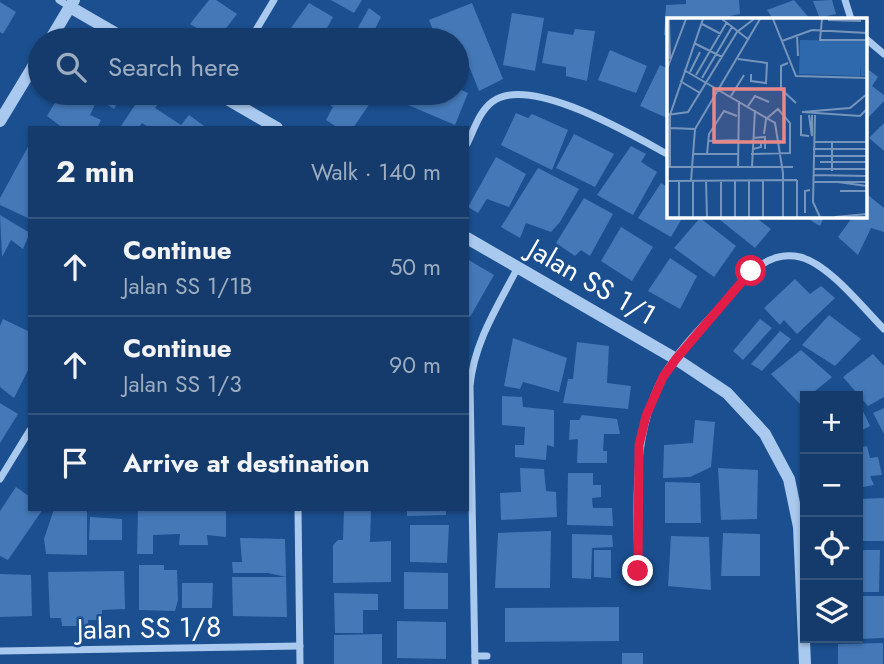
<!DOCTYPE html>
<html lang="en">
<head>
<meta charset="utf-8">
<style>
	body { margin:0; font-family:Jost,sans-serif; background:#214673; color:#f1f3f6 }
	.controls { position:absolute; right:21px; bottom:21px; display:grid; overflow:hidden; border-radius:0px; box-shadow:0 2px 5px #0004 }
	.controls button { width:63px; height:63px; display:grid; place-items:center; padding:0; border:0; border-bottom:2px solid #33557e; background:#143b6b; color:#f1f3f6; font:35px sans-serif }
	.stop { position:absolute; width:21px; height:21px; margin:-16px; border:5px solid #e11d48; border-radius:50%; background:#fff }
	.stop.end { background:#e11d48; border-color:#fff; box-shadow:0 2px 7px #0008 }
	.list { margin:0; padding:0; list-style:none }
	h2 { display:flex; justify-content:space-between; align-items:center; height:91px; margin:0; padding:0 28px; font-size:30px }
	h2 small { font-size:23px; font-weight:400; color:#9dadc1 }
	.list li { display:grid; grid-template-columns:46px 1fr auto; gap:21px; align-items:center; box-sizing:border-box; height:98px; padding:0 28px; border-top:2px solid #33557e }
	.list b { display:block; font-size:26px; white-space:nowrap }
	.list p { margin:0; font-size:23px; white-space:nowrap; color:#9dadc1 }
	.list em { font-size:23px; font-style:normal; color:#9dadc1 }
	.icon { flex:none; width:38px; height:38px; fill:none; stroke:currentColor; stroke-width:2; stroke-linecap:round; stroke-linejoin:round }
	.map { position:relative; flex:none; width:884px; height:664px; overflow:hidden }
	.search { position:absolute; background:#143b6b; box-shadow:0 2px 5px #0004; left:28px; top:28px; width:441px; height:77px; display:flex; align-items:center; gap:18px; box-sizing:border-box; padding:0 24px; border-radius:38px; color:#9dadc1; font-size:26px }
	.panel { position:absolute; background:#143b6b; box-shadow:0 2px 5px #0004; left:28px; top:126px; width:441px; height:385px; border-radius:0px }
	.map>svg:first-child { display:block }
	.building { fill:#4478b7 }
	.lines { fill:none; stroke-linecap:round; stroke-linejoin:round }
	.minor { stroke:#a9c9ee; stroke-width:7 }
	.tertiary { stroke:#a9c9ee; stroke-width:12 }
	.route { stroke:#e11d48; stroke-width:9 }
	.labels { text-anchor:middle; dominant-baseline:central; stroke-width:5; stroke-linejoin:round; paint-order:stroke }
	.street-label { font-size:28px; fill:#fff; stroke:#1b4f8f }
	.inset-road { fill:none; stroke:#7695bc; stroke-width:2 }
	.view { fill:#e88989; fill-opacity:0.15; stroke:#e88989; stroke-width:3.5 }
	.inset-edge { fill:none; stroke:#fff; stroke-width:3.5 }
</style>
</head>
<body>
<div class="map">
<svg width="884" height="664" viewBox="0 0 884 664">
	<rect width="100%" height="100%" fill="#1b4f8f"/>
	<!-- building -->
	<g class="building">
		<path d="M209,0H216L237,14L217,40L190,24Z"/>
		<path d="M331,0H362L354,13Z"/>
		<path d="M686,0H739L740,14L730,16V19H669V35H664L666,5L686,4Z"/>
		<path d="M794,0L810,19H773L767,10Z"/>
		<path d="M832,0L836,14L827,16L828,19H820L813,1Z"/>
		<path d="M0,2L16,12L3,34L0,32Z"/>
		<path d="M309,3L333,17L326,30L341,40H301L288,32Z"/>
		<path d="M472,3L503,79L479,91L467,61L457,66V40H437L429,20Z"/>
		<path d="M369,8L381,17L375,29L393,40H351Z"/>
		<path d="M512,13L544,18L535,71L503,65Z"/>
		<path d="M575,29L595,31L587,81L566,76V67L542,63L548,31L573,35Z"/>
		<path d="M610,50L647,66L636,93L598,80Z"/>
		<path d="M660,65L669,69V119L640,106Z"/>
		<path d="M865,67L878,77L872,86L884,95V101L866,120Z"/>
		<path d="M457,88L468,93L455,125L394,99L397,93H457Z"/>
		<path d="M74,93H84L97,100L90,115L101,120L97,128H63L47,116L59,96L70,102Z"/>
		<path d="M89,93H123L114,109Z"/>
		<path d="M143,93H148L160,101L155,108L181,125L189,115L207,128H150L142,123L138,128H123L121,126Z"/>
		<path d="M320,93H377L353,128H338L326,120L333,107L318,96Z"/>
		<path d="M516,113L528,118L532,114L568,130L552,170L501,145Z"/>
		<path d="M884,123V151L869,138Z"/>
		<path d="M574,134L614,154L595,187L556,168Z"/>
		<path d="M30,143V219L0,205V198Z"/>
		<path d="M631,146L646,154L641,162L657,172L633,215L597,195Z"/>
		<path d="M496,157L526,174L509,207L487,199L478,213L468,207Z"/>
		<path d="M538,168L579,189L560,222L551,232L526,223L520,238L501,227Z"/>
		<path d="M661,183L669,188V215H684L671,237L638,218Z"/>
		<path d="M868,195L884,208V232L871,228L858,255L838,237L854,215H865V200Z"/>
		<path d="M584,198L613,214L590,256L581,250L575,256L556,243Z"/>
		<path d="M0,215L30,233L23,249L11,240L2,257Z"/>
		<path d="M714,215H763L759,220L771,229L755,248Z"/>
		<path d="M802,215H825L820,226Z"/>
		<path d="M700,218L736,246L714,277L674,248Z"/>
		<path d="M621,227L653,247L632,281L601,261Z"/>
		<path d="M670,258L697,276L680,309L648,291Z"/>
		<path d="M467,259L494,275L470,317L467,315Z"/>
		<path d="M795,279L810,294L821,286L835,298L797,334L784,320L780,325L764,308Z"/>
		<path d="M829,315L861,339L835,366L802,345Z"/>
		<path d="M3,319L30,332V366L14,398L0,387V326Z"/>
		<path d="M760,319L772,328L743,360L733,351Z"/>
		<path d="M780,331L791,339L762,371L751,364Z"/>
		<path d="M513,338L567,358L559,392L523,382L520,389L504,386Z"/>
		<path d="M577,342L609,346L607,383L631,386L628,409L563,403L568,379H573Z"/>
		<path d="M801,350L832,377L809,396H805V400L800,404L771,374Z"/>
		<path d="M873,354L884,366V397L868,406L843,377Z"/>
		<path d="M502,396L522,397L523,407L554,410V447L547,445L546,460L515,457V445H524L525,427L502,425Z"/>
		<path d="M0,403L18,414L0,443Z"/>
		<path d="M861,407L870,426L858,432V408Z"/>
		<path d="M884,408V434L873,413Z"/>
		<path d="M582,415L617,419L620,434H604L603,451H607V463H577L578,439L569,440L570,420H579Z"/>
		<path d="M695,420L715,422L711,467L690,477L663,478L664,445L693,443Z"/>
		<path d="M867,446L870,458L878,457L882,475L870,476L874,485L858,488V448Z"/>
		<path d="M520,468L544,469L546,491L556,492L557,517L501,520L500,493L521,492Z"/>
		<path d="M718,468L758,470L757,519L721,520Z"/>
		<path d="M568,473H593V485H601V497L592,498L593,508H612L613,526L567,525Z"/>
		<path d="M665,482L700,483L701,523H665Z"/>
		<path d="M16,487L30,497V509H43L8,560L0,556V511Z"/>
		<path d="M884,498V541H858V499Z"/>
		<path d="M54,509H87V555L46,554L44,539Z"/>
		<path d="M138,509H226V537L207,535L208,545H179L180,534L153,535V554H137Z"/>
		<path d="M344,509H371L370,542L391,541V582L333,583V545L338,540H343Z"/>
		<path d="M407,509H446V515L407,516Z"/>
		<path d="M90,517L122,519V540H89Z"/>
		<path d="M410,525H449L447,563L410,562Z"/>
		<path d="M551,531L550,588H495L498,533Z"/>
		<path d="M723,533L760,534V576H721Z"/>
		<path d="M572,534L612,535L613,547L592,548L591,579L572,578Z"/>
		<path d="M671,536L709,537L711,590L668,586Z"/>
		<path d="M240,538L285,539L286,577L268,573H233L232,562H242Z"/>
		<path d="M594,550H611V578L594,577Z"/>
		<path d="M858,550H880L879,592H858Z"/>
		<path d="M139,565H164V570H177L178,600L175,611L139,610Z"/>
		<path d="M124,571L125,609L102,610V620H88V626H62L61,618H50L48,572Z"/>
		<path d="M404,572L448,573V609H404Z"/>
		<path d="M0,574L31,575L32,616L0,617Z"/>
		<path d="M232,577H286L287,617L233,616Z"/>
		<path d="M182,583H213L212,608H182Z"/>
		<path d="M334,593L378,594V610H363V633H335Z"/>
		<path d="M858,596H884V638L858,639Z"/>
		<path d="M619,607V641L505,642V608Z"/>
		<path d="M397,621L446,622V659L397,658Z"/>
		<path d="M382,634V664H334V635Z"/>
		<path d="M883,643V664H838V644Z"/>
		<rect x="622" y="653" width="21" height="11"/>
	</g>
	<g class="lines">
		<!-- minor -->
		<g class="minor">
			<path d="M59,0L70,7"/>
			<path d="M845,0L851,19"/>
			<path d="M865,38L884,54"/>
			<path d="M250,40L274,0"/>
			<path d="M467,144C474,130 479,112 492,102C529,73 634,136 669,155"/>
			<path d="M0,479L30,430"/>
			<path d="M298,509L300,664"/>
			<path d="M638,571C637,506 631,438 662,378C678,349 708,321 730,296C749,274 768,250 800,257C829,264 863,308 884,329"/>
			<path d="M0,651L300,646"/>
			<path d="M475,656H487"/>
			<path d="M475,664L470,386C474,342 498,306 518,267"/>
		</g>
		<!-- tertiary -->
		<g class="tertiary">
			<path d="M70,7L127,40"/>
			<path d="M50,40L74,0"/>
			<path d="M217,93L277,128"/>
			<path d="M0,121L40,55"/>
			<path d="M467,238L676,359L727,393L765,434L789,479L799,527L805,664"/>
		</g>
	</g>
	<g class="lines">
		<!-- route -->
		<path class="route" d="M638,571L639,445L646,416L663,377L676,359L751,271"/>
	</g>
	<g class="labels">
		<!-- street labels -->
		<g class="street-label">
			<text transform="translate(592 282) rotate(30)">Jalan SS 1/1</text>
			<text transform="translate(149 628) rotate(-1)">Jalan SS 1/8</text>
		</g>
	</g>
	<!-- overview -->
	<g transform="translate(667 18)">
		<rect width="200" height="200" fill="#1b4f8f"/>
		<path d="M133,22L199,23V58H194V48L193,58L132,56Z" fill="#2e69ad"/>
		<path class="inset-road" d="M2,1L3,41M55,1L82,22M106,1L129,58L200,60M155,1L153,22H200M161,2L194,3M35,6L54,16M145,12L200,15M130,17L131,38M115,23L145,12M27,25L55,39M71,41L100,45L99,65L84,63V56M121,45L114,48V71L129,85M0,51L19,1M17,52L108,105L116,155V199M23,54L33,34M29,57L60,4M35,60L65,9M13,63L33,75M64,78L77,57M81,88L88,78L102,84M135,94L183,90L200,76M135,94L193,98L200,91M0,97L21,94L70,14L87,1M134,97V117L142,118M142,97L145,118V97M148,97L146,184L153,199M3,110L28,111M86,120L98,119V131M41,123L71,122M84,123L94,124V129L86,131M147,124H200M165,124V153M146,131H200M26,136H71M40,136L42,116L57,93L70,98M84,136L123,135V105L111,91L99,101L97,116M146,138H200M153,144H200M0,149H126M3,149V97L36,1M71,149L72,83M85,149L88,92M146,151H200M146,157L200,158M68,162V199M96,162V199M0,163L130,162M12,163V199M24,163L28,111L93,1M26,163V199M39,163L40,199M54,163V199M146,164H200M171,164L200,168M173,173H200M138,195V173L143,172M82,199V162M130,199V162M168,199L200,196"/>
		<path class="view" d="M47,71H117V124H47Z"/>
		<rect width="200" height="200" class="inset-edge"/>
	</g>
</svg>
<div class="controls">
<button>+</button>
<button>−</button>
<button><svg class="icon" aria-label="locate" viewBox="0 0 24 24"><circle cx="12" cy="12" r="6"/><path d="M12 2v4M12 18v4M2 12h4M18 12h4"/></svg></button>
<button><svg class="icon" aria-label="layers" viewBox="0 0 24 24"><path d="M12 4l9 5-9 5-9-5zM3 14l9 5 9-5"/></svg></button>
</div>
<div class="stop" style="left:751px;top:271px"></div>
<div class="stop end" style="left:638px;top:571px"></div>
<div class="search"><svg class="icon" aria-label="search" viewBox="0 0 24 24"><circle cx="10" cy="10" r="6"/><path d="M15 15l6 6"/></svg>Search here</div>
<section class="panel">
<h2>2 min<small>Walk · 140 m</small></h2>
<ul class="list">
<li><svg class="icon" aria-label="ahead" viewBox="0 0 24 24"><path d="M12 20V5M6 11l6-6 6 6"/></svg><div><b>Continue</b><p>Jalan SS 1/1B</p></div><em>50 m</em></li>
<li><svg class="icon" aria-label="ahead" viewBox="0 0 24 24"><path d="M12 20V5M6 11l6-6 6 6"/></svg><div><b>Continue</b><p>Jalan SS 1/3</p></div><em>90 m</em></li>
<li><svg class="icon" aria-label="arrive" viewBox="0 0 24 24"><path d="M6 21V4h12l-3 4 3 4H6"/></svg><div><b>Arrive at destination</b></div></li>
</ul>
</section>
</div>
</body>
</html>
